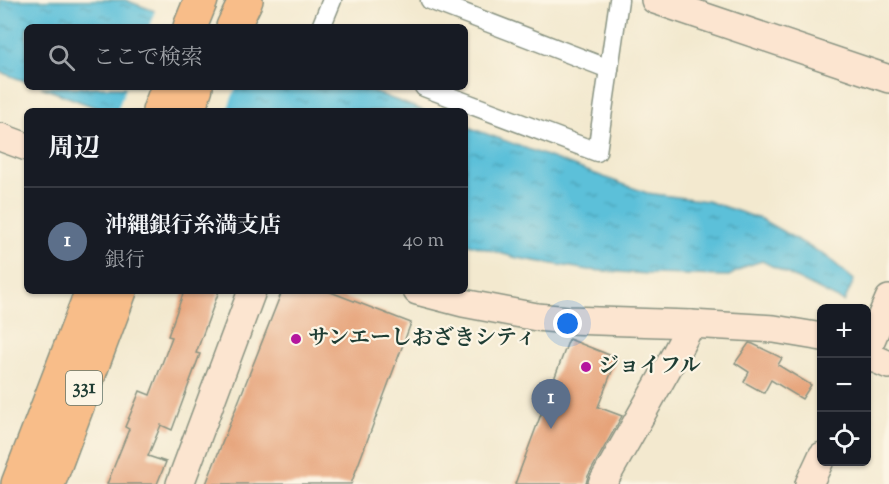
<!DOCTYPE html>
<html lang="ja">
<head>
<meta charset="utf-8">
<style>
	body { margin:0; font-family:"Sorts Mill Goudy","Noto Serif JP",serif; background:#242831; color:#f1f3f6 }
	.controls { position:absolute; right:18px; bottom:18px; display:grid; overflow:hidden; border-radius:9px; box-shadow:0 2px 4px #0004 }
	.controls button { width:54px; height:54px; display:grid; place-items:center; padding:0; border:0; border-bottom:2px solid #363941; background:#171b24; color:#f1f3f6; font:30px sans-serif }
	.you { position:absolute; left:568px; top:324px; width:21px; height:21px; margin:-15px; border:4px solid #fff; border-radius:50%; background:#1a73e8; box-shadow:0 0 0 9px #1a73e833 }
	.badge { display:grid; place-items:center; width:39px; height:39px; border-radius:50%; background:#d690ce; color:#fff; font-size:20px; font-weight:700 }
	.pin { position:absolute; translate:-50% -50px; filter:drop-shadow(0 2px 3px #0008) }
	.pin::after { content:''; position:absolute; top:32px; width:21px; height:18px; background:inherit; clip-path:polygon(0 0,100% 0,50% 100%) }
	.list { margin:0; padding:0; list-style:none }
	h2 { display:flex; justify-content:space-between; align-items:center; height:78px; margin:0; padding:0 24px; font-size:26px }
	h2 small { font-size:20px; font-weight:400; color:#9ea1a6 }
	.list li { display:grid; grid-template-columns:39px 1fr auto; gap:18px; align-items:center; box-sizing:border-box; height:108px; padding:0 24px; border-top:2px solid #363941 }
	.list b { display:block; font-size:22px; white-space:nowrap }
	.list p { margin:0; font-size:20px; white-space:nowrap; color:#9ea1a6 }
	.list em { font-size:20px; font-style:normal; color:#9ea1a6 }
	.icon { flex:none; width:33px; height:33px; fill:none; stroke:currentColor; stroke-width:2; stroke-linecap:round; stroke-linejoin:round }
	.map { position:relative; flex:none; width:889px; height:484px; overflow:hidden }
	.search { position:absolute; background:#171b24; box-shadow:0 2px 4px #0004; left:24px; top:24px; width:444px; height:66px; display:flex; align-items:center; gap:15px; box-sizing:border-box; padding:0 21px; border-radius:9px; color:#9ea1a6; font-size:22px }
	.panel { position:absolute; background:#171b24; box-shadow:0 2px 4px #0004; left:24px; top:108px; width:444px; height:186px; border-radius:9px }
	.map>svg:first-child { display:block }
	.water { fill:url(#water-ripples); stroke:#3d7e86; stroke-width:1.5 }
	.pier { fill:#f3e9cf }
	.building { fill:#e6a379 }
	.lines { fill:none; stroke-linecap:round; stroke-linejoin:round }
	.street-casing { stroke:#899382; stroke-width:21 }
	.secondary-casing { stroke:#899382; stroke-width:30 }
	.highway-casing { stroke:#899382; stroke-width:36 }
	.street { stroke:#fff; stroke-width:18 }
	.secondary { stroke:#fce5d0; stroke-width:27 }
	.highway { stroke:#f8bd89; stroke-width:33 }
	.poi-dot { fill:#b5179e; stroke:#fcf5e5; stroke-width:2 }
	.labels { text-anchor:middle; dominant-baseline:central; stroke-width:4.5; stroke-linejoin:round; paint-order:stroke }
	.shield { fill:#fcf5e5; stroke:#617469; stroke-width:1.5 }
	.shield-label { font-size:20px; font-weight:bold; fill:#1f3d34 }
	.poi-label { font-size:21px; font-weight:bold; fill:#1f3d34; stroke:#fcf5e5; text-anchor:start }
</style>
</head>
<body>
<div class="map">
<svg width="889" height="484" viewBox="0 0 889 484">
	<defs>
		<pattern id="water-ripples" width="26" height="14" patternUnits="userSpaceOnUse" patternTransform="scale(1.5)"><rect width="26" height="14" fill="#5bc0d9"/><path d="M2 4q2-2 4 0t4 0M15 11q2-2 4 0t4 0" fill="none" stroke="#4b9db1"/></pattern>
	</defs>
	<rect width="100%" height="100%" fill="#fcf5e5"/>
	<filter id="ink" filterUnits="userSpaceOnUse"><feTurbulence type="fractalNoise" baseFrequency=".0167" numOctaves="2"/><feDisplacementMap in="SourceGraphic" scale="12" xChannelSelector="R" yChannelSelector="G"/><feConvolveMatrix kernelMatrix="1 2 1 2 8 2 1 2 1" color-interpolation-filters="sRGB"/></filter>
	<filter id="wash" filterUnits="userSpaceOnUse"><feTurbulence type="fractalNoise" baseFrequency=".008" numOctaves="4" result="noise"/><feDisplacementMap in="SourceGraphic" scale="24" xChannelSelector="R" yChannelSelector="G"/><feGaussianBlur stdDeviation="1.35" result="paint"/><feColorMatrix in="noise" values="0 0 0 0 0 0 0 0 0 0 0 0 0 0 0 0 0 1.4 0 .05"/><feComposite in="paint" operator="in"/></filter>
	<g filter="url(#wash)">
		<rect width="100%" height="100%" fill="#f3e9cf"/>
		<!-- water -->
		<g class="water">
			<path d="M0,0H125L198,27H27V82L0,72Z"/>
			<path d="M41,87H360L425,111H105Z"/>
			<path d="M465,126L647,193L707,201L761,219L826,256L854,280L844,302L762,261L746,266L729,276L649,274L589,270L517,258L465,243Z"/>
		</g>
		<!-- pier -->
		<g class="pier">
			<path d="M156,8L199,24L201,27H149Z"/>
			<path d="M126,87H236L227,111H117Z"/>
		</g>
		<g id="blocks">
			<!-- building -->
			<g class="building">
				<path d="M184,291H219L196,353L200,354L172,430L161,425L148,456L166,462L157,484H107L129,429L125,427L140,391L150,395L172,337L168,336Z"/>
				<path d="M282,291H328L411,323L351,484H206Z"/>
				<path d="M569,339L617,358L598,407L622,416L588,476L586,484H515Z"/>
				<path d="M749,343L753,344L782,358L778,365L811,385L802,399L771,380L764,393L744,382L749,372L735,363Z"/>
			</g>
		</g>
	</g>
	<g filter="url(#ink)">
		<use href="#blocks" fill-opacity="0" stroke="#899382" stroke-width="1.5"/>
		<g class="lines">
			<defs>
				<g id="street">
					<path d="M430,0L609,69"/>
					<path d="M321,27L332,0"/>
					<path d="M424,87L597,152L619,0"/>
				</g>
				<g id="secondary">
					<path d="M655,0L889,79"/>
					<path d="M0,137L27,147"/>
					<path d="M417,291L463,303L537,317L568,320L691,324L774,329L822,337"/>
					<path d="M866,352L889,299"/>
					<path d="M866,355L889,365"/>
					<path d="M180,484L252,291"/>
					<path d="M602,484L675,355L691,324"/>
					<path d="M809,484L822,456"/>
				</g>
				<g id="highway">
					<path d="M190,27L201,0"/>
					<path d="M233,27L246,0"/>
					<path d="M159,111L168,87"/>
					<path d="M188,111L196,87"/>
					<path d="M18,484L92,291"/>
					<path d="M48,484L120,291"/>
				</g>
			</defs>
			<!-- street casing -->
			<use href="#street" class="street-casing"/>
			<!-- secondary casing -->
			<use href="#secondary" class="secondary-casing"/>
			<!-- highway casing -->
			<use href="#highway" class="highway-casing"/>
			<!-- street -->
			<use href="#street" class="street"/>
			<!-- secondary -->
			<use href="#secondary" class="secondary"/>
			<!-- highway -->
			<use href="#highway" class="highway"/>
		</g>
	</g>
	<!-- markers -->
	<g class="poi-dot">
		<circle cx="296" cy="339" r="6"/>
		<circle cx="586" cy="367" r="6"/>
	</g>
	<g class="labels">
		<!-- shield labels -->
		<rect class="shield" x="66" y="371" width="36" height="34" rx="4.5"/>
		<g class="shield-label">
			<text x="84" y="388">331</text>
		</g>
		<!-- poi labels -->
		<g class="poi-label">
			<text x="308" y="339">サンエーしおざきシティ</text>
			<text x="598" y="367">ジョイフル</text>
		</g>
	</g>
</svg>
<div class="controls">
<button>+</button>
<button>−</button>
<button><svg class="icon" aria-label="locate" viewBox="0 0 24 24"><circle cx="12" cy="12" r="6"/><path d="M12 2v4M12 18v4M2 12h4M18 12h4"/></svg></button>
</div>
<div class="you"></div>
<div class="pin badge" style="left:551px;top:429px;background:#5c6f8a">1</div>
<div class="search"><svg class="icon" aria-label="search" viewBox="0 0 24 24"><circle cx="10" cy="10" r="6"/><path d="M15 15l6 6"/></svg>ここで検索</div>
<section class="panel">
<h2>周辺<small></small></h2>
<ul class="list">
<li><span class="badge" style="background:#5c6f8a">1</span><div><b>沖縄銀行糸満支店</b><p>銀行</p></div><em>40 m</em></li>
</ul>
</section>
</div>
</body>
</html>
